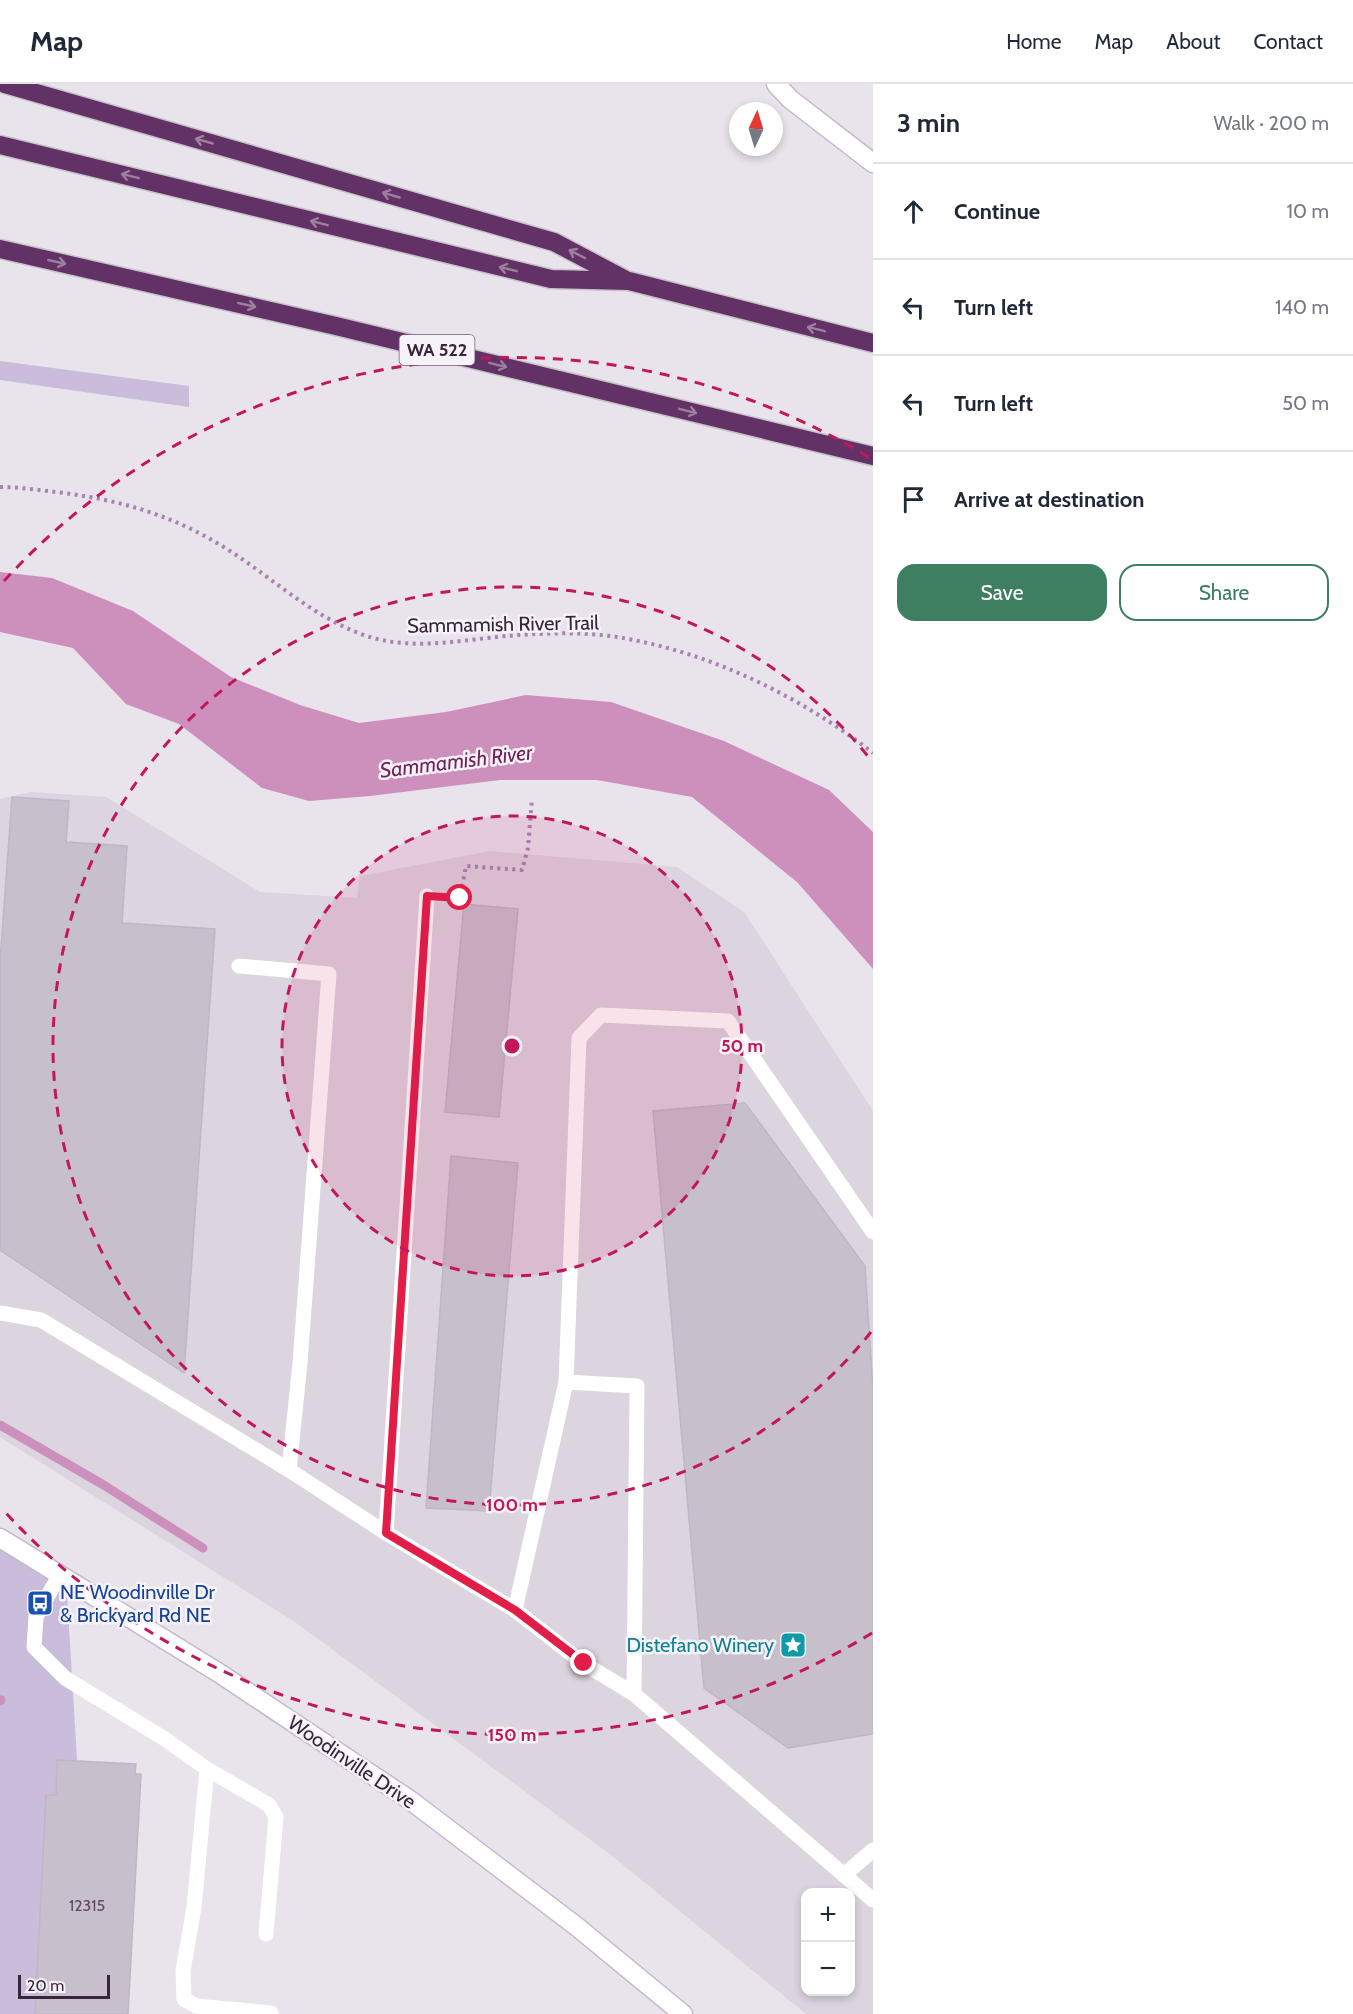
<!DOCTYPE html>
<html lang="en">
<head>
<meta charset="utf-8">
<style>
	body { margin:0; font-family:Cabin,sans-serif; background:#f6f6f7; color:#1f2937 }
	.controls { position:absolute; right:18px; bottom:18px; display:grid; overflow:hidden; border-radius:12px; box-shadow:0 3px 9px #0003 }
	.controls button { width:54px; height:54px; display:grid; place-items:center; padding:0; border:0; border-bottom:2px solid #e0e1e3; background:#fff; color:#1f2937; font:30px sans-serif }
	.compass { position:absolute; left:729px; top:18px; width:54px; height:54px; border-radius:50%; background:#fff; box-shadow:0 3px 9px #0003; rotate:4deg }
	.scale { position:absolute; left:18px; bottom:15px; width:92px; box-sizing:border-box; padding-left:6px; border:3px solid #38243c; border-top:0; font-size:16px; line-height:21px; white-space:nowrap; color:#38243c; -webkit-text-stroke:4px #f6f3f8; paint-order:stroke }
	.stop { position:absolute; width:18px; height:18px; margin:-14px; border:4px solid #e11d48; border-radius:50%; background:#fff }
	.stop.end { background:#e11d48; border-color:#fff; box-shadow:0 2px 6px #0008 }
	.list { margin:0; padding:0; list-style:none }
	h2 { display:flex; justify-content:space-between; align-items:center; height:78px; margin:0; padding:0 24px; font-size:26px }
	h2 small { font-size:20px; font-weight:400; color:#747a83 }
	.list li { display:grid; grid-template-columns:39px 1fr auto; gap:18px; align-items:center; box-sizing:border-box; height:96px; padding:0 24px; border-top:2px solid #e0e1e3 }
	.list b { display:block; font-size:22px; white-space:nowrap }
	.list em { font-size:20px; font-style:normal; color:#747a83 }
	.actions { display:flex; gap:12px; padding:18px 24px }
	.actions a { flex:1; padding:14px 0; border:2px solid #3e7f61; border-radius:18px; text-align:center; font-size:21px; color:#3e7f61 }
	.actions .main { background:#3e7f61; color:#fff }
	.icon { flex:none; width:33px; height:33px; fill:none; stroke:currentColor; stroke-width:2; stroke-linecap:round; stroke-linejoin:round }
	.map { position:relative; flex:none; width:873px; height:1930px; overflow:hidden }
	header { display:flex; align-items:center; gap:36px; box-sizing:border-box; height:84px; padding:0 30px; background:#fff; border-bottom:2px solid #e0e1e3 }
	header strong { font-size:28px }
	nav { display:flex; gap:33px; margin-inline-start:auto; font-size:21px }
	main { display:flex }
	aside { flex:1; background:#fff }
	.map>svg:first-child { display:block }
	.built { fill:#dcd4df; fill-rule:evenodd }
	.green { fill:#c9bddb }
	.water { fill:#cd8fbc }
	.lines { fill:none; stroke-linecap:round; stroke-linejoin:round }
	.stream { stroke:#cd8fbc; stroke-width:9 }
	.building { fill:#c8bfcc; stroke:#c0b6c5; stroke-width:1.5 }
	.secondary-casing { stroke:#c6b7cb; stroke-width:21 }
	.highway-casing { stroke:#c7c2c8; stroke-width:21 }
	.path { stroke:#a585ad; stroke-width:4; stroke-dasharray:3 4.5; stroke-linecap:butt }
	.lane { stroke:#fff; stroke-width:15 }
	.secondary { stroke:#fff; stroke-width:18 }
	.highway { stroke:#623266; stroke-width:18 }
	.oneway { stroke:#9d7fa0 }
	.route { stroke:#e11d48; stroke-width:8 }
	.ring { fill:none; stroke:#c2185b; stroke-width:3; stroke-dasharray:10 8 }
	.labels { text-anchor:middle; dominant-baseline:central; stroke-width:5; stroke-linejoin:round; paint-order:stroke }
	.number-label { font-size:16px; fill:#5c4b60 }
	.shield { fill:#f6f3f8; stroke:#716274; stroke-width:1.5 }
	.shield-label { font-size:18px; font-weight:bold; fill:#38243c }
	.street-label { font-size:20px; fill:#38243c; stroke:#f6f3f8 }
	.transit-label { font-size:20px; fill:#164399; stroke:#f6f3f8; text-anchor:start }
	.culture-label { font-size:20px; fill:#0d838f; stroke:#f6f3f8; text-anchor:end }
	.water-label { font-size:21px; font-style:italic; fill:#74225c; stroke:#f6f3f8 }
	.centre { fill:#c2185b; stroke:#f6f3f8; stroke-width:3 }
	.ring-label { font-size:18px; text-anchor:middle; font-weight:bold; fill:#c2185b; stroke:#f6f3f8; stroke-width:5; stroke-linejoin:round; paint-order:stroke }
</style>
</head>
<body>
<header>
<strong>Map</strong>
<nav><a>Home</a><a>Map</a><a>About</a><a>Contact</a></nav>
</header>
<main>
<div class="map">
<svg width="873" height="1930" viewBox="0 0 873 1930">
	<rect width="100%" height="100%" fill="#e9e3ec"/>
	<!-- built -->
	<path class="built" d="M31,708L106,713L260,808L357,814L360,792L490,767L677,783L744,828L873,1027V1930H806L611,1771L295,1538L0,1353V715ZM806,1808H850V1908H806Z"/>
	<!-- green -->
	<g class="green">
		<path d="M0,277L189,302V323L0,296Z"/>
		<path d="M0,1454L66,1494L77,1675L62,1930H0Z"/>
	</g>
	<!-- water -->
	<path class="water" d="M0,488L52,494L133,527L231,593L300,621L359,639L446,628L526,611L611,618L724,657L829,706L873,748V885L797,798L692,713L597,696H500L370,712L309,717L262,704L179,640L126,620L73,564L0,548Z"/>
	<g class="lines">
		<!-- stream -->
		<g class="stream">
			<path d="M0,1341L102,1400L203,1464"/>
			<path d="M0,1617L1,1616"/>
		</g>
	</g>
	<!-- building -->
	<g class="building">
		<path d="M12,713L69,717L66,758L127,762L122,839L215,845L184,1289L0,1166V878Z"/>
		<path d="M464,820L518,825L499,1033L445,1028Z"/>
		<path d="M745,1019L865,1182L873,1305V1650L788,1664L704,1604L653,1027Z"/>
		<path d="M451,1072L518,1079L489,1427L426,1424Z"/>
		<path d="M57,1676L136,1680L135,1690H141L128,1930H35L46,1711H56Z"/>
	</g>
	<g class="lines">
		<defs>
			<g id="secondary">
				<path d="M776,0L790,15L873,79"/>
				<path d="M0,1454L219,1589L410,1716L576,1842L683,1930"/>
			</g>
			<g id="highway">
				<path d="M5,0L554,158L624,195"/>
				<path d="M0,61L551,195L629,197L873,259"/>
				<path d="M0,165L336,242L873,372"/>
			</g>
		</defs>
		<!-- secondary casing -->
		<use href="#secondary" class="secondary-casing"/>
		<!-- highway casing -->
		<use href="#highway" class="highway-casing"/>
		<!-- path -->
		<g class="path">
			<path d="M0,403C19,403 38,406 56,408C122,416 177,432 233,469C279,499 319,538 373,554C421,567 471,554 519,551C551,549 585,548 617,553C710,568 800,612 873,669"/>
			<path d="M449,813L460,814L466,782L522,786L528,764L532,715"/>
		</g>
		<!-- lane -->
		<g class="lane">
			<path d="M239,882L329,890L300,1279L289,1386"/>
			<path d="M0,1229L41,1236L289,1386L386,1449L515,1526L583,1579L634,1610L873,1816"/>
			<path d="M566,1298L579,954L601,931L728,937L873,1148"/>
			<path d="M386,1449L427,812"/>
			<path d="M60,1490L36,1533L34,1563L65,1594L165,1655L207,1685L194,1823L183,1887L184,1915L196,1922L271,1929"/>
			<path d="M515,1526L566,1298L637,1302L634,1610"/>
			<path d="M207,1685L269,1721L276,1733L266,1850"/>
			<path d="M844,1791L873,1766"/>
		</g>
		<!-- secondary -->
		<use href="#secondary" class="secondary"/>
		<!-- highway -->
		<use href="#highway" class="highway"/>
	</g>
	<!-- one-way arrows -->
	<defs><path id="oneway-shaft" d="M-6 0H5M1.5-3L5.5 0L1.5 3" fill="none" stroke-width="1.6" stroke-linecap="round" stroke-linejoin="round" transform="scale(1.5)"/></defs>
	<g class="oneway">
		<use href="#oneway-shaft" transform="translate(204 57) rotate(-164)"/>
		<use href="#oneway-shaft" transform="translate(130 92) rotate(-166)"/>
		<use href="#oneway-shaft" transform="translate(391 111) rotate(-164)"/>
		<use href="#oneway-shaft" transform="translate(319 139) rotate(-166)"/>
		<use href="#oneway-shaft" transform="translate(577 170) rotate(-153)"/>
		<use href="#oneway-shaft" transform="translate(57 178) rotate(13)"/>
		<use href="#oneway-shaft" transform="translate(508 185) rotate(-166)"/>
		<use href="#oneway-shaft" transform="translate(247 221) rotate(13)"/>
		<use href="#oneway-shaft" transform="translate(816 245) rotate(-166)"/>
		<use href="#oneway-shaft" transform="translate(498 281) rotate(14)"/>
		<use href="#oneway-shaft" transform="translate(688 327) rotate(14)"/>
	</g>
	<g class="lines">
		<!-- route -->
		<path class="route" d="M460,814L427,812L386,1449L515,1526L584,1579"/>
	</g>
	<!-- distance rings -->
	<circle cx="512" cy="962" r="230" fill="#c2185b" fill-opacity=".12"/>
	<g class="ring">
		<circle cx="512" cy="962" r="230"/>
		<path d="M871 1248A459 459 0 1 1 871 676"/>
		<path d="M872 1549A689 689 0 0 1 4 1427M4 497A689 689 0 0 1 872 375"/>
	</g>
	<!-- icons -->
	<defs>
		<symbol id="bus-square" viewBox="-11 -11 22 22"><rect x="-9" y="-9" width="18" height="18" rx="4" fill="#1a4fb4" stroke="#f6f3f8"/><path d="M-5-6H5V4H4V6H2V4H-2V6H-4V4H-5ZM-3.5-4V0h7V-4ZM-3.5 1.2v1.5H-2V1.2ZM2 1.2v1.5H3.5V1.2Z" fill="#fff"/></symbol>
		<symbol id="sight-square" viewBox="-11 -11 22 22"><rect x="-9" y="-9" width="18" height="18" rx="4" fill="#0f9aa8" stroke="#f6f3f8"/><path d="M0-6L1.8-2.2L6-1.7L2.9 1.2L3.7 5.4L0 3.3L-3.7 5.4L-2.9 1.2L-6-1.7L-1.8-2.2Z" fill="#fff"/></symbol>
	</defs>
	<g fill-rule="evenodd">
		<use href="#bus-square" x="25" y="1504" width="30" height="30"/>
		<use href="#sight-square" x="778" y="1546" width="30" height="30"/>
	</g>
	<g class="labels">
		<!-- number labels -->
		<g class="number-label">
			<text x="87" y="1821">12315</text>
		</g>
		<!-- shield labels -->
		<rect class="shield" x="399.5" y="251" width="75" height="30" rx="4.5"/>
		<g class="shield-label">
			<text x="437" y="266">WA 522</text>
		</g>
		<!-- street labels -->
		<g class="street-label">
			<text transform="translate(503 540) rotate(-1)">Sammamish River Trail</text>
			<text transform="translate(352 1678) rotate(34)">Woodinville Drive</text>
		</g>
		<!-- transit labels -->
		<g class="transit-label">
			<text x="60" y="1508">NE Woodinville Dr<tspan x="60" dy="23">&amp; Brickyard Rd NE</tspan></text>
		</g>
		<!-- culture labels -->
		<g class="culture-label">
			<text x="774" y="1561">Distefano Winery</text>
		</g>
		<!-- water labels -->
		<g class="water-label">
			<text transform="translate(456 677) rotate(-7)">Sammamish River</text>
		</g>
	</g>
	<circle cx="512" cy="962" r="9" class="centre"/>
	<g class="ring-label">
		<text x="742" y="968">50 m</text>
		<text x="512" y="1427">100 m</text>
		<text x="512" y="1657">150 m</text>
	</g>
</svg>
<div class="controls">
<button>+</button>
<button>−</button>
</div>
<svg class="compass" viewBox="-18 -18 36 36"><path d="M0-13l5 13h-10z" fill="#e53935"/><path d="M0 13l5-13h-10z" fill="#747a83"/></svg>
<div class="scale">20 m</div>
<div class="stop" style="left:460px;top:814px"></div>
<div class="stop end" style="left:584px;top:1579px"></div>
</div>
<aside>
<h2>3 min<small>Walk · 200 m</small></h2>
<ul class="list">
<li><svg class="icon" aria-label="ahead" viewBox="0 0 24 24"><path d="M12 20V5M6 11l6-6 6 6"/></svg><div><b>Continue</b></div><em>10 m</em></li>
<li><svg class="icon" aria-label="left" viewBox="0 0 24 24"><path d="M17 20v-9H6M10 6l-5 5 5 5"/></svg><div><b>Turn left</b></div><em>140 m</em></li>
<li><svg class="icon" aria-label="left" viewBox="0 0 24 24"><path d="M17 20v-9H6M10 6l-5 5 5 5"/></svg><div><b>Turn left</b></div><em>50 m</em></li>
<li><svg class="icon" aria-label="arrive" viewBox="0 0 24 24"><path d="M6 21V4h12l-3 4 3 4H6"/></svg><div><b>Arrive at destination</b></div></li>
</ul>
<div class="actions"><a class="main">Save</a><a>Share</a></div>
</aside>
</main>
</body>
</html>
